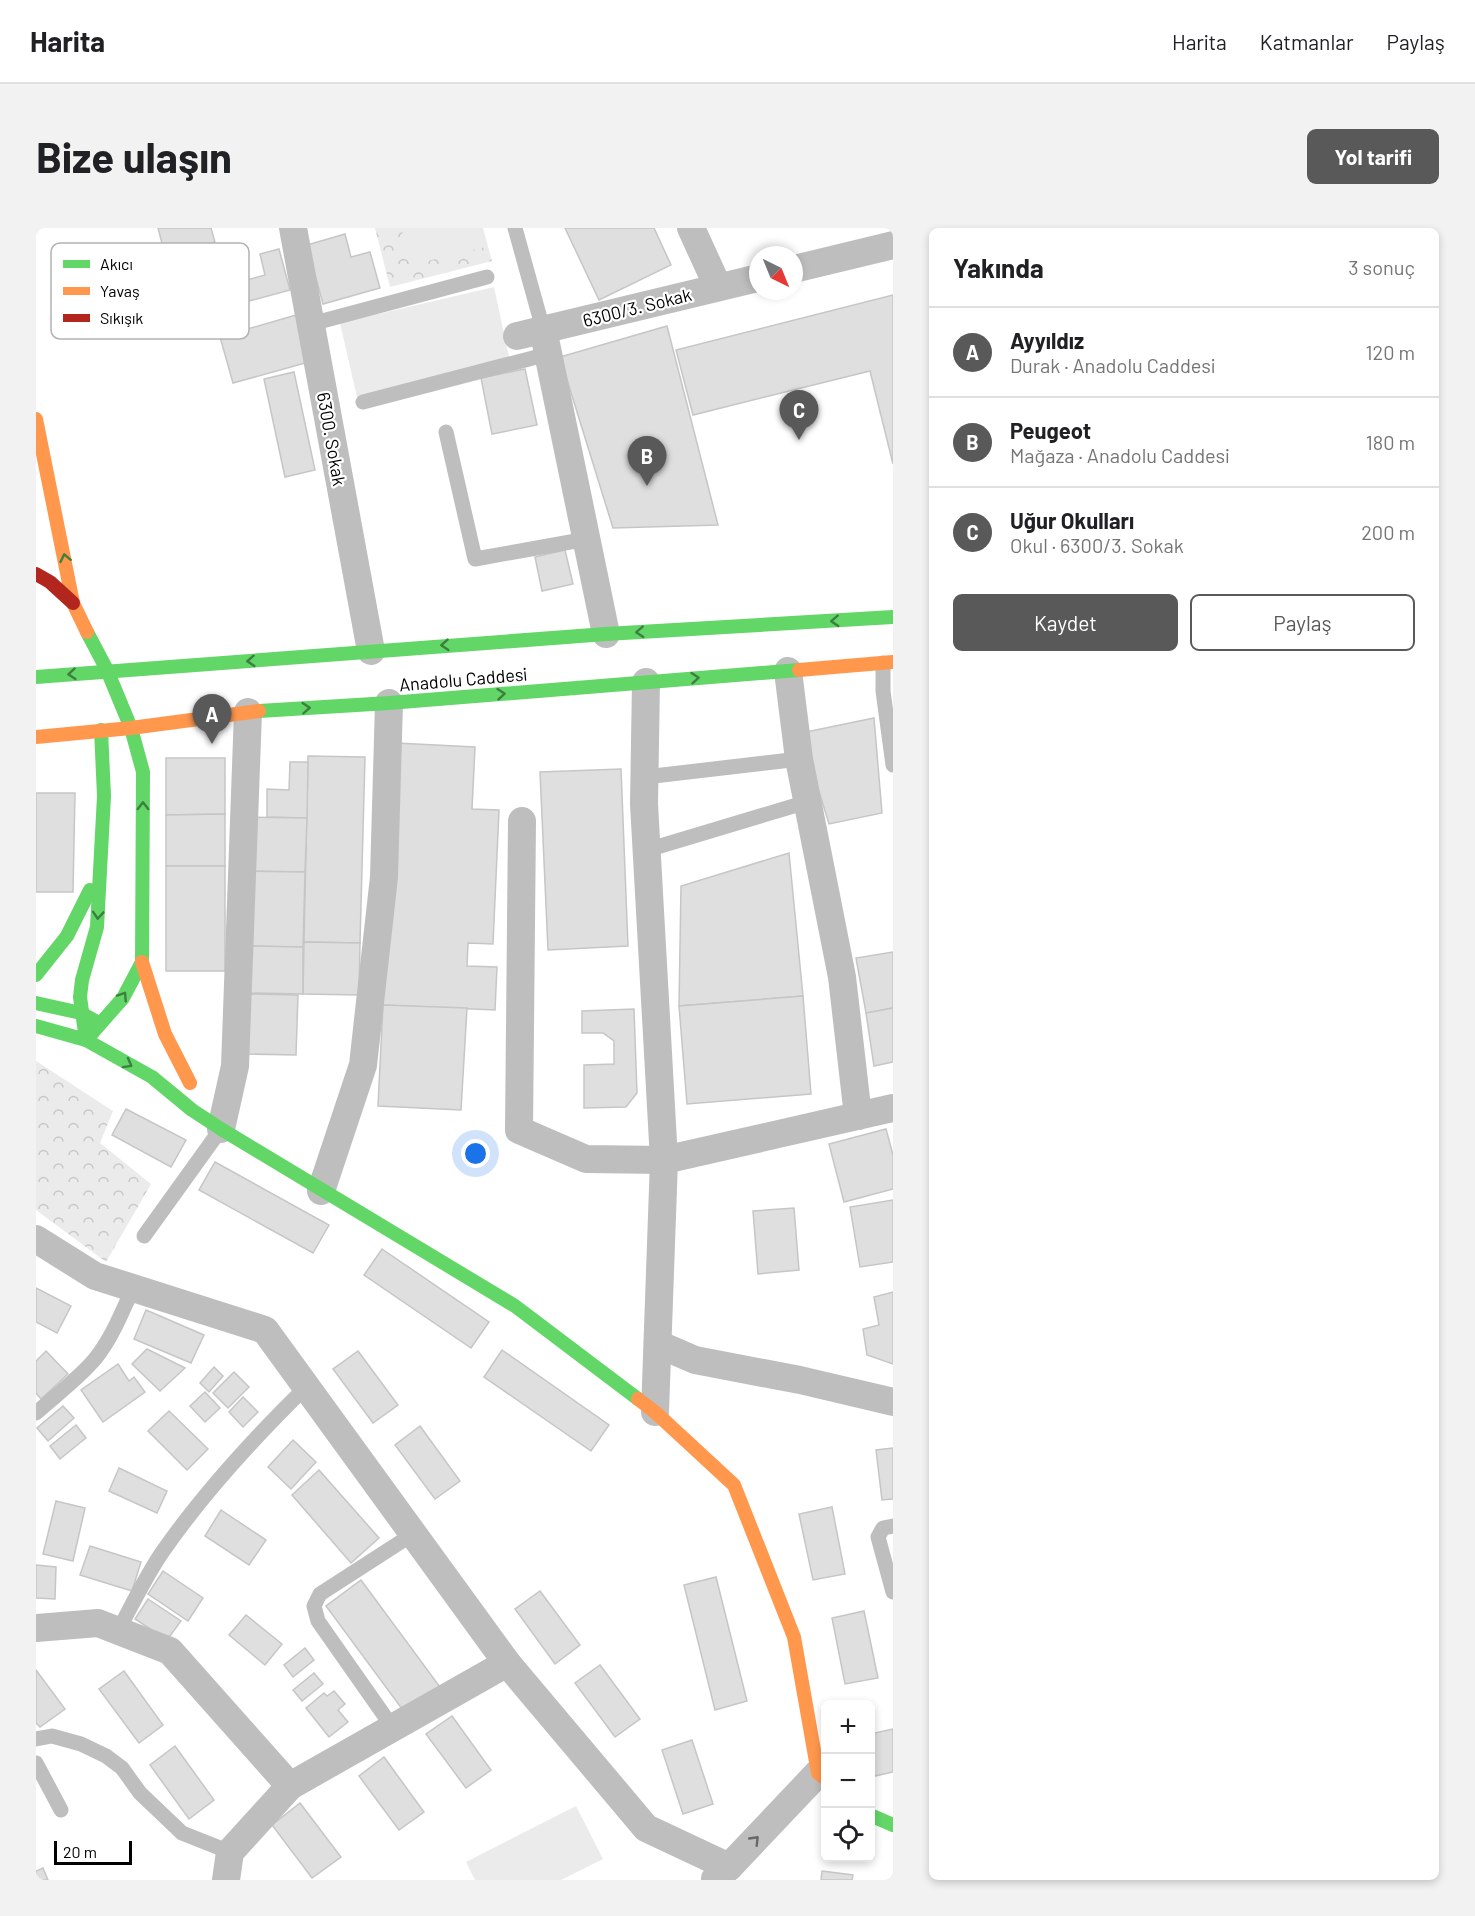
<!DOCTYPE html>
<html lang="tr">
<head>
<meta charset="utf-8">
<style>
	body { margin:0; font-family:Barlow,sans-serif; background:#f2f2f2; color:#202124 }
	.controls { position:absolute; right:18px; bottom:18px; display:grid; overflow:hidden; border-radius:9px; box-shadow:0 3px 9px #0003 }
	.controls button { width:54px; height:54px; display:grid; place-items:center; padding:0; border:0; border-bottom:2px solid #e0e0e0; background:#fff; color:#202124; font:30px sans-serif }
	.compass { position:absolute; left:713px; top:18px; width:54px; height:54px; border-radius:50%; background:#fff; box-shadow:0 3px 9px #0003; rotate:137deg }
	.scale { position:absolute; left:18px; bottom:15px; width:78px; box-sizing:border-box; padding-left:6px; border:3px solid #000; border-top:0; font-size:16px; line-height:21px; white-space:nowrap; color:#000; -webkit-text-stroke:4px #fff; paint-order:stroke }
	.you { position:absolute; left:440px; top:926px; width:21px; height:21px; margin:-15px; border:4px solid #fff; border-radius:50%; background:#1a73e8; box-shadow:0 0 0 9px #1a73e833 }
	.badge { display:grid; place-items:center; width:39px; height:39px; border-radius:50%; background:#595959; color:#fff; font-size:20px; font-weight:700 }
	.pin { position:absolute; translate:-50% -50px; filter:drop-shadow(0 2px 3px #0008) }
	.pin::after { content:''; position:absolute; top:32px; width:21px; height:18px; background:inherit; clip-path:polygon(0 0,100% 0,50% 100%) }
	.list { margin:0; padding:0; list-style:none }
	h2 { display:flex; justify-content:space-between; align-items:center; height:78px; margin:0; padding:0 24px; font-size:26px }
	h2 small { font-size:20px; font-weight:400; color:#757577 }
	.list li { display:grid; grid-template-columns:39px 1fr auto; gap:18px; align-items:center; box-sizing:border-box; height:90px; padding:0 24px; border-top:2px solid #e0e0e0 }
	.list b { display:block; font-size:22px; white-space:nowrap }
	.list p { margin:0; font-size:20px; white-space:nowrap; color:#757577 }
	.list em { font-size:20px; font-style:normal; color:#757577 }
	.actions { display:flex; gap:12px; padding:18px 24px }
	.actions a { flex:1; padding:14px 0; border:2px solid #595959; border-radius:9px; text-align:center; font-size:21px; color:#595959 }
	.actions .main { background:#595959; color:#fff }
	.icon { flex:none; width:33px; height:33px; fill:none; stroke:currentColor; stroke-width:2; stroke-linecap:round; stroke-linejoin:round }
	.map { position:relative; flex:none; width:857px; height:1652px; overflow:hidden; border-radius:9px }
	header { display:flex; align-items:center; gap:36px; box-sizing:border-box; height:84px; padding:0 30px; background:#fff; border-bottom:2px solid #e0e0e0 }
	header strong { font-size:28px }
	nav { display:flex; gap:33px; margin-inline-start:auto; font-size:21px }
	.intro { display:flex; align-items:center; justify-content:space-between; box-sizing:border-box; height:144px; padding:0 36px }
	h1 { margin:0; font-size:42px }
	.button { padding:15px 27px; border-radius:9px; background:#595959; color:#fff; font-size:21px; font-weight:700 }
	main { display:flex; gap:36px; padding:0 36px }
	aside { flex:1; background:#fff; border-radius:9px; box-shadow:0 3px 9px #0003 }
	.map>svg:first-child { display:block }
	.forest { fill:url(#forest-crowns) }
	.garden { fill:#ebebeb }
	.building { fill:#dfdfdf; stroke:#c6c6c6; stroke-width:1.5 }
	.lines { fill:none; stroke-linecap:round; stroke-linejoin:round }
	.lane { stroke:#bebebe; stroke-width:15 }
	.street { stroke:#bebebe; stroke-width:28 }
	.fast { stroke:#63d668; stroke-width:14 }
	.slow { stroke:#ff974d; stroke-width:14 }
	.jam { stroke:#b3261e; stroke-width:14 }
	.oneway { stroke:#3b803e }
	.oneway2 { stroke:#686868 }
	.labels { text-anchor:middle; dominant-baseline:central; stroke-width:4.5; stroke-linejoin:round; paint-order:stroke }
	.street-label { font-size:18px; fill:#000; stroke:#fff }
	.key { fill:#fff; stroke:#b2b2b2; stroke-width:1.5 }
	.key-label { font-size:16px; fill:#000 }
</style>
</head>
<body>
<header>
<strong>Harita</strong>
<nav><a>Harita</a><a>Katmanlar</a><a>Paylaş</a></nav>
</header>
<div class="intro"><h1>Bize ulaşın</h1><a class="button">Yol tarifi</a></div>
<main>
<div class="map">
<svg width="857" height="1652" viewBox="0 0 857 1652">
	<defs>
		<pattern id="forest-crowns" width="20" height="18" patternUnits="userSpaceOnUse" patternTransform="scale(1.5)"><rect width="20" height="18" fill="#ebebeb"/><path d="M2 6a3 3 0 1 1 6 0M12 15a3 3 0 1 1 6 0" fill="none" stroke="#c8c8c8"/></pattern>
	</defs>
	<rect width="100%" height="100%" fill="#fff"/>
	<!-- forest -->
	<g class="forest">
		<path d="M339,0H447L456,33L354,59Z"/>
		<path d="M0,833L77,883L64,915L115,956L70,1034L0,982Z"/>
	</g>
	<!-- garden -->
	<g class="garden">
		<path d="M365,0H444L449,19L375,37Z"/>
		<path d="M458,59L474,133L321,169L304,95Z"/>
		<path d="M540,1578L567,1631L525,1652H439L430,1634Z"/>
	</g>
	<!-- building -->
	<g class="building">
		<path d="M122,0H175L179,14L129,27Z"/>
		<path d="M529,0H618L635,37L563,72Z"/>
		<path d="M309,6L315,29L334,24L344,60L287,76L271,17Z"/>
		<path d="M243,21L254,62L213,73L207,53L229,47L224,26Z"/>
		<path d="M857,67V236L834,143L657,187L640,122Z"/>
		<path d="M260,87L273,134L197,155L184,109Z"/>
		<path d="M631,98L682,297L577,300L524,129Z"/>
		<path d="M489,141L501,197L456,206L445,150Z"/>
		<path d="M258,144L279,242L249,249L228,151Z"/>
		<path d="M529,322L537,356L506,363L499,329Z"/>
		<path d="M838,490L846,585L793,596L765,505Z"/>
		<path d="M360,515L439,519L436,581L463,582L457,716L432,715L431,738L461,739L459,782L347,777Z"/>
		<path d="M272,528L329,529L324,715L268,714Z"/>
		<path d="M130,530H189V586L130,587Z"/>
		<path d="M254,534H272L271,590L231,589V561L253,562Z"/>
		<path d="M585,541L592,718L512,722L504,544Z"/>
		<path d="M0,565H39L37,664H0Z"/>
		<path d="M189,586V638H130V587Z"/>
		<path d="M210,589L271,590L269,644L208,643Z"/>
		<path d="M753,625L767,768L643,778L645,658Z"/>
		<rect x="130" y="638" width="59" height="105"/>
		<path d="M208,643L269,644L267,719L207,718Z"/>
		<path d="M268,714L324,715L323,767L267,766Z"/>
		<path d="M212,718L267,719V766L211,765Z"/>
		<path d="M857,724V780L830,785L820,730Z"/>
		<path d="M213,766L262,767L260,827L212,826Z"/>
		<path d="M767,768L775,866L651,876L643,778Z"/>
		<path d="M347,777L431,780L425,882L342,878Z"/>
		<path d="M857,780V834L838,838L830,785Z"/>
		<path d="M598,781L601,865L590,879L548,880V837L578,836V813L567,805H546V783Z"/>
		<path d="M90,881L150,912L135,939L76,907Z"/>
		<path d="M850,901L857,927V961L808,974L793,916Z"/>
		<path d="M179,934L293,997L277,1025L163,962Z"/>
		<path d="M857,972V1034L824,1039L814,979Z"/>
		<path d="M758,980L763,1042L722,1046L717,983Z"/>
		<path d="M346,1021L453,1094L435,1120L328,1047Z"/>
		<path d="M0,1060L35,1078L21,1105L0,1094Z"/>
		<path d="M857,1064V1136L831,1127L827,1101L843,1097L838,1069Z"/>
		<path d="M110,1082L168,1107L155,1135L98,1111Z"/>
		<path d="M111,1121L149,1140L124,1163L96,1136Z"/>
		<path d="M466,1122L573,1197L555,1223L448,1149Z"/>
		<path d="M10,1123L32,1146L5,1171L0,1165V1133Z"/>
		<path d="M322,1123L362,1177L337,1195L297,1141Z"/>
		<path d="M82,1136L93,1153L98,1149L109,1164L67,1194L45,1162Z"/>
		<path d="M178,1139L187,1148L173,1164L164,1155Z"/>
		<path d="M198,1144L213,1159L192,1180L177,1165Z"/>
		<path d="M169,1164L184,1180L169,1194L154,1178Z"/>
		<path d="M207,1169L222,1184L207,1199L193,1184Z"/>
		<path d="M27,1178L38,1190L12,1213L1,1200Z"/>
		<path d="M133,1183L172,1221L151,1242L112,1203Z"/>
		<path d="M40,1197L50,1210L24,1231L14,1218Z"/>
		<path d="M384,1198L424,1253L399,1271L359,1217Z"/>
		<path d="M257,1212L280,1234L255,1261L232,1239Z"/>
		<path d="M857,1220V1271L846,1272L840,1222Z"/>
		<path d="M83,1240L131,1263L121,1285L73,1263Z"/>
		<path d="M283,1242L343,1310L315,1335L256,1267Z"/>
		<path d="M20,1273L49,1280L37,1333L7,1326Z"/>
		<path d="M796,1279L809,1346L777,1352L763,1286Z"/>
		<path d="M185,1282L230,1312L213,1337L169,1308Z"/>
		<path d="M54,1318L105,1334L96,1363L44,1347Z"/>
		<path d="M0,1337L20,1339L19,1371L0,1370Z"/>
		<path d="M127,1343L167,1370L152,1393L112,1366Z"/>
		<path d="M680,1349L711,1473L679,1482L648,1357Z"/>
		<path d="M325,1352L404,1459L369,1485L290,1378Z"/>
		<path d="M504,1363L544,1417L519,1436L479,1381Z"/>
		<path d="M112,1371L145,1393L131,1412L99,1391Z"/>
		<path d="M828,1383L842,1450L809,1456L796,1390Z"/>
		<path d="M210,1387L246,1416L229,1437L193,1407Z"/>
		<path d="M269,1420L278,1432L257,1449L248,1437Z"/>
		<path d="M564,1437L604,1491L579,1509L539,1455Z"/>
		<path d="M0,1442L29,1481L4,1499L0,1495Z"/>
		<path d="M88,1443L127,1497L103,1515L63,1461Z"/>
		<path d="M278,1445L287,1456L266,1473L257,1462Z"/>
		<path d="M298,1463L309,1476L302,1482L312,1494L293,1509L270,1480L288,1465L291,1468Z"/>
		<path d="M416,1488L455,1542L430,1560L390,1506Z"/>
		<path d="M857,1501V1544L839,1548L834,1529V1506Z"/>
		<path d="M656,1512L677,1576L647,1586L626,1522Z"/>
		<path d="M139,1518L178,1572L153,1591L114,1537Z"/>
		<path d="M348,1529L388,1584L363,1602L323,1548Z"/>
		<path d="M264,1575L305,1629L276,1650L236,1597Z"/>
		<path d="M7,1640L12,1652H0V1643Z"/>
		<path d="M786,1643L817,1647L816,1652H785Z"/>
	</g>
	<g class="lines">
		<!-- lane -->
		<g class="lane">
			<path d="M479,0L507,101"/>
			<path d="M275,96L451,49"/>
			<path d="M327,174L512,126"/>
			<path d="M410,204L439,331L551,311"/>
			<path d="M847,435V463L857,537"/>
			<path d="M609,549L763,531"/>
			<path d="M611,622L771,574"/>
			<path d="M108,1008L185,901"/>
			<path d="M0,1185C20,1167 42,1151 59,1131C76,1110 86,1084 97,1060"/>
			<path d="M857,1298L847,1300L842,1309L857,1364"/>
			<path d="M82,1403C96,1377 109,1350 125,1326C167,1265 217,1211 270,1159"/>
			<path d="M357,1500L282,1393L278,1378L284,1366L377,1306"/>
			<path d="M0,1511L16,1508L45,1516L70,1528L86,1540L104,1565L146,1605L194,1624"/>
			<path d="M0,1535L25,1582"/>
		</g>
		<!-- street -->
		<g class="street">
			<path d="M257,0L335,423"/>
			<path d="M655,0L682,59"/>
			<path d="M758,41L857,17"/>
			<path d="M507,101L570,406"/>
			<path d="M481,108L722,50"/>
			<path d="M752,443L763,531L806,749L822,888"/>
			<path d="M610,454L608,576L628,932L619,1184"/>
			<path d="M486,593L483,902L550,931L628,932L857,880"/>
			<path d="M185,901L199,838L212,484"/>
			<path d="M285,963L327,837L348,649L353,475"/>
			<path d="M0,1011L59,1048L229,1102L471,1435L610,1600L693,1639"/>
			<path d="M622,1116L659,1132L764,1152L857,1174"/>
			<path d="M0,1400L62,1395L134,1423L254,1558L194,1624L190,1652"/>
			<path d="M254,1558L471,1435"/>
			<path d="M679,1651L693,1639L782,1545"/>
		</g>
		<!-- fast -->
		<g class="fast">
			<path d="M0,449L570,406L857,389"/>
			<path d="M223,483L353,475L763,442"/>
			<path d="M0,747L31,708L54,662"/>
			<path d="M0,775L45,785L63,795"/>
			<path d="M0,798L50,812L116,849L156,882L185,901L479,1078L602,1171"/>
			<path d="M50,812L87,770L106,734L107,544L95,500L71,442L51,404"/>
			<path d="M50,812L44,769L46,752L61,699L68,568L65,502"/>
			<path d="M834,1587L857,1597"/>
		</g>
		<!-- slow -->
		<g class="slow">
			<path d="M0,191L37,375L51,404"/>
			<path d="M763,442L857,434"/>
			<path d="M0,509L95,500L223,483"/>
			<path d="M106,734L129,806L154,855"/>
			<path d="M602,1171L619,1184L698,1257L758,1409L782,1545L790,1551"/>
		</g>
		<!-- jam -->
		<path class="jam" d="M0,346L14,354L37,375"/>
	</g>
	<!-- one-way arrows -->
	<defs><path id="oneway-chevron" d="M-2-3.5L2.5 0L-2 3.5" fill="none" stroke-width="1.6" stroke-linecap="round" stroke-linejoin="round" transform="scale(1.5)"/></defs>
	<g class="oneway">
		<use href="#oneway-chevron" transform="translate(29 330) rotate(-102)"/>
		<use href="#oneway-chevron" transform="translate(799 393) rotate(177)"/>
		<use href="#oneway-chevron" transform="translate(604 404) rotate(177)"/>
		<use href="#oneway-chevron" transform="translate(409 417) rotate(176)"/>
		<use href="#oneway-chevron" transform="translate(215 433) rotate(176)"/>
		<use href="#oneway-chevron" transform="translate(36 446) rotate(175)"/>
		<use href="#oneway-chevron" transform="translate(659 450) rotate(-5)"/>
		<use href="#oneway-chevron" transform="translate(465 466) rotate(-5)"/>
		<use href="#oneway-chevron" transform="translate(270 480) rotate(-4)"/>
		<use href="#oneway-chevron" transform="translate(107 578) rotate(-90)"/>
		<use href="#oneway-chevron" transform="translate(62 687) rotate(94)"/>
		<use href="#oneway-chevron" transform="translate(87 768) rotate(-57)"/>
		<use href="#oneway-chevron" transform="translate(92 836) rotate(29)"/>
	</g>
	<use class="oneway2" href="#oneway-chevron" transform="translate(719 1612) rotate(-46)"/>
	<g class="labels">
		<!-- street labels -->
		<g class="street-label">
			<text transform="translate(601 79) rotate(-14)">6300/3. Sokak</text>
			<text transform="translate(296 211) rotate(80)">6300. Sokak</text>
			<text transform="translate(427 451) rotate(-5)">Anadolu Caddesi</text>
		</g>
	</g>
	<!-- legend -->
	<rect x="15" y="15" width="198" height="96" rx="9" class="key"/>
	<rect x="27" y="32" width="27" height="8" fill="#63d668"/>
	<rect x="27" y="59" width="27" height="8" fill="#ff974d"/>
	<rect x="27" y="86" width="27" height="8" fill="#b3261e"/>
	<g class="key-label">
		<text x="64" y="42">Akıcı</text>
		<text x="64" y="69">Yavaş</text>
		<text x="64" y="96">Sıkışık</text>
	</g>
</svg>
<div class="controls">
<button>+</button>
<button>−</button>
<button><svg class="icon" aria-label="locate" viewBox="0 0 24 24"><circle cx="12" cy="12" r="6"/><path d="M12 2v4M12 18v4M2 12h4M18 12h4"/></svg></button>
</div>
<svg class="compass" viewBox="-18 -18 36 36"><path d="M0-13l5 13h-10z" fill="#e53935"/><path d="M0 13l5-13h-10z" fill="#757577"/></svg>
<div class="scale">20 m</div>
<div class="you"></div>
<div class="pin badge" style="left:176px;top:516px">A</div>
<div class="pin badge" style="left:611px;top:258px">B</div>
<div class="pin badge" style="left:763px;top:212px">C</div>
</div>
<aside>
<h2>Yakında<small>3 sonuç</small></h2>
<ul class="list">
<li><span class="badge">A</span><div><b>Ayyıldız</b><p>Durak · Anadolu Caddesi</p></div><em>120 m</em></li>
<li><span class="badge">B</span><div><b>Peugeot</b><p>Mağaza · Anadolu Caddesi</p></div><em>180 m</em></li>
<li><span class="badge">C</span><div><b>Uğur Okulları</b><p>Okul · 6300/3. Sokak</p></div><em>200 m</em></li>
</ul>
<div class="actions"><a class="main">Kaydet</a><a>Paylaş</a></div>
</aside>
</main>
</body>
</html>
